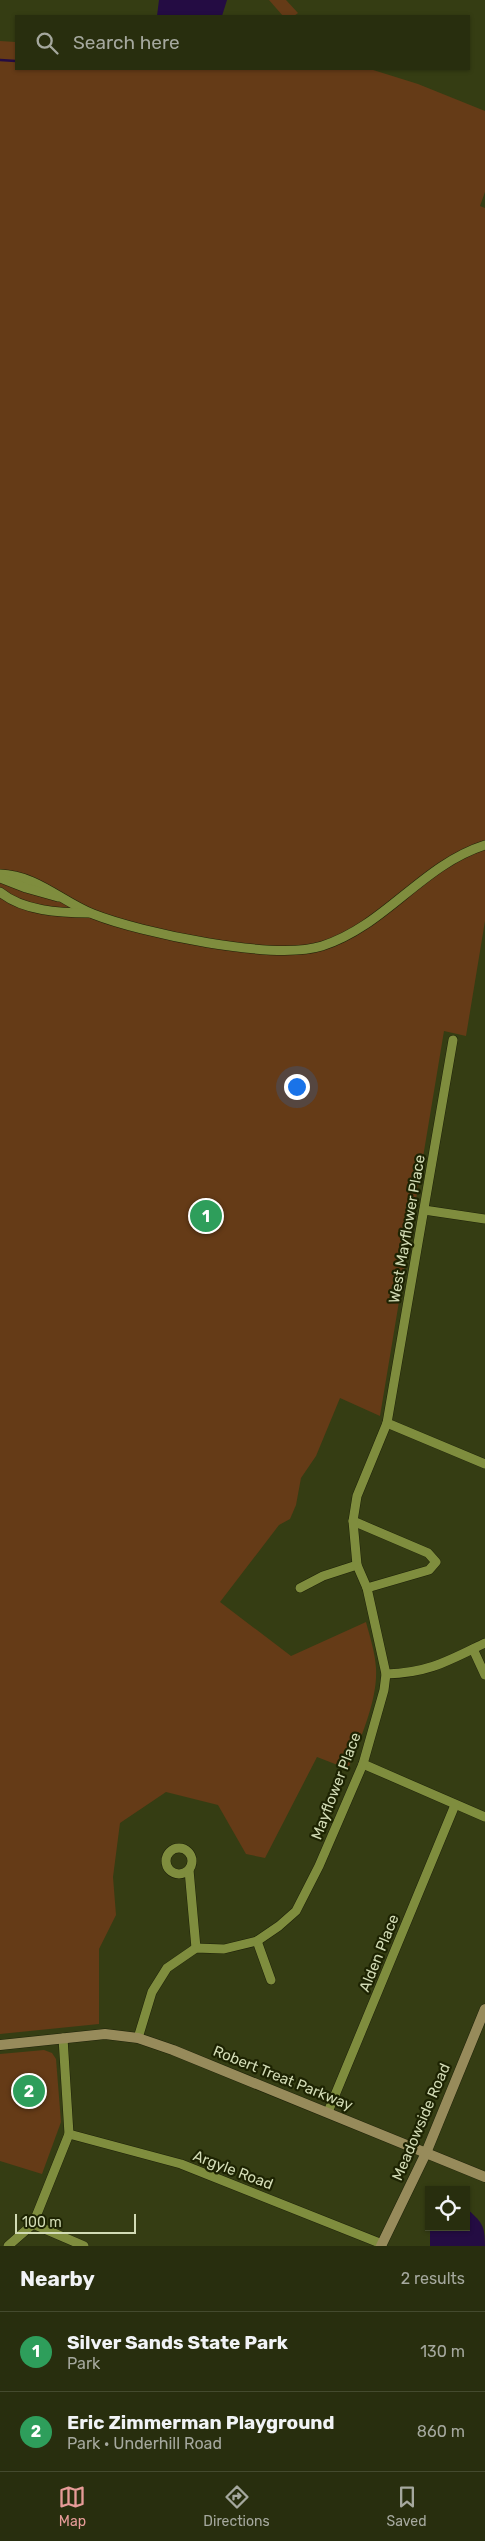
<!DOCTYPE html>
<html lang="en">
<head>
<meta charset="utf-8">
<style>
	body { margin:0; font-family:Rubik,sans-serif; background:#343a1c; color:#f1f3f6 }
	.controls { position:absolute; right:15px; bottom:15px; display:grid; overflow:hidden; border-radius:0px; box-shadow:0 1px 4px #0004 }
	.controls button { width:45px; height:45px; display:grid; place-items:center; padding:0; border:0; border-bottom:1px solid #444a2e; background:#282e0e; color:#f1f3f6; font:25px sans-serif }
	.scale { position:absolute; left:15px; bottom:12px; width:121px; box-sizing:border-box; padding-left:5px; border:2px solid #d2dbb5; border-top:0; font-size:14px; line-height:18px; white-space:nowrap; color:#d2dbb5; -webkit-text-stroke:4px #1d2302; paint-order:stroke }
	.you { position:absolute; left:296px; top:1086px; width:18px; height:18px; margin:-12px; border:4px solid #fff; border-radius:50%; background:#1a73e8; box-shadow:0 0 0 8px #1a73e833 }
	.badge { display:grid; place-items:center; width:32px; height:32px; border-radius:50%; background:#e69b98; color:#fff; font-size:16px; font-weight:700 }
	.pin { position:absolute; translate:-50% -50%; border:2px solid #fff; box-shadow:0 1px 5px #0006 }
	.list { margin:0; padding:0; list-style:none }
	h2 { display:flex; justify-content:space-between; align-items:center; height:65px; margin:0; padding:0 20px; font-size:21px }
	h2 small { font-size:16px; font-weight:400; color:#a5a89e }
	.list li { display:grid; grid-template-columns:32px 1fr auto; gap:15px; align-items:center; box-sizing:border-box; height:80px; padding:0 20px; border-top:1px solid #444a2e }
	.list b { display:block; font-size:19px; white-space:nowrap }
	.list p { margin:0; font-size:16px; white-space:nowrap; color:#a5a89e }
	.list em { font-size:16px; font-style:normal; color:#a5a89e }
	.icon { flex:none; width:28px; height:28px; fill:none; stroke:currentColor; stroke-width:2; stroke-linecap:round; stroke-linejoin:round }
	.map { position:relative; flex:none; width:485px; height:2246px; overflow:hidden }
	.search { position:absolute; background:#282e0e; box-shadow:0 1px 4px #0004; left:15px; right:15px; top:15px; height:55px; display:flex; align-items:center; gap:12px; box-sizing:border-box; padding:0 18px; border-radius:0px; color:#a5a89e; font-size:19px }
	.sheet { height:225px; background:#282e0e }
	nav { display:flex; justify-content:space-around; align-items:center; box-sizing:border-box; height:70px; border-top:1px solid #444a2e; background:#282e0e; font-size:14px; color:#a5a89e }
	nav a { display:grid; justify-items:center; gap:2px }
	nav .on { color:#e69b98 }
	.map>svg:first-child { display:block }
	.green { fill:#653b17 }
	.water { fill:#240c43 }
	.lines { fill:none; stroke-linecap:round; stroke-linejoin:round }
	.stream { stroke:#240c43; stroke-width:2.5 }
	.street-casing { stroke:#1e2209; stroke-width:10 }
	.secondary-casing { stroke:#1e2209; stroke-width:11 }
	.street { stroke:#7f8d3e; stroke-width:9 }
	.secondary { stroke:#978b5b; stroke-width:10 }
	.labels { text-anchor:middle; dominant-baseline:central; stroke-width:4.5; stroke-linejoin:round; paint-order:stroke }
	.street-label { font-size:15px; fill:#d2dbb5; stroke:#1d2302 }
</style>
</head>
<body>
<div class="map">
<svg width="485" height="2246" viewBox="0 0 485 2246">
	<rect width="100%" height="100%" fill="#353d13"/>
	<!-- green -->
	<g class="green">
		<path d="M269,0H286L298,13L294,16H283Z"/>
		<path d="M0,41L16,42V69H370L418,84L485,111V192L480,206L485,208V921L466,1036L444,1031L380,1416L340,1398L316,1456L301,1478L296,1505L290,1519L279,1525L220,1602L291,1656L366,1622C370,1637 375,1652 376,1668C378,1700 360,1740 348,1769L317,1757L265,1858L246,1854L218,1805L166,1792L120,1823L113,1877L116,1915L99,1949V2024L0,2034Z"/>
		<path d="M44,2050L52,2053L56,2059L61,2122L42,2174L0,2161V2054Z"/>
	</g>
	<!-- water -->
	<g class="water">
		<path d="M159,0H227L222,16H157Z"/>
		<path d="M466,2208C482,2222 485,2225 485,2246H430V2227H466Z"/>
	</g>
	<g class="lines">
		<!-- stream -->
		<path class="stream" d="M0,60L16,61"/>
		<defs>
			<g id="street">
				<path d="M0,874C36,875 61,901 93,914C141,933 274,961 322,946C385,926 422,865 485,845"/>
				<path d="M0,878L26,888L58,897"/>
				<path d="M0,892C23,911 60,913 89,913"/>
				<path d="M424,1210L485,1219"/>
				<path d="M387,1423L485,1464"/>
				<path d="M353,1521L428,1553L436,1562L429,1570L367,1588"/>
				<path d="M300,1588L323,1576L357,1565"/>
				<path d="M473,1649L485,1675"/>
				<path d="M386,1674C428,1673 448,1661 485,1643"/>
				<path d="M363,1764L485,1817"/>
				<circle cx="179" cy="1861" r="13"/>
				<path d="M189,1870L196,1948"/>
				<path d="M257,1941L271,1980"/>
				<path d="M138,2038L152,1992L167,1968L196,1948L224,1949L257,1941L279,1926L296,1911L319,1866L363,1764L384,1690L386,1674L367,1588L357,1565L353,1521L357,1496L387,1423L453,1040"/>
				<path d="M328,2112L455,1805"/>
				<path d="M69,2134L181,2164L382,2244"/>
				<path d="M33,2224L84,2246"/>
				<path d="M8,2246L33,2224L69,2134L63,2038"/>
			</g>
			<g id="secondary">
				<path d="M0,2045L105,2034L138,2038L173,2050L485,2177"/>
				<path d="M381,2246L426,2153L485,2009"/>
			</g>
		</defs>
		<!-- street casing -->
		<use href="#street" class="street-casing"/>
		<!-- secondary casing -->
		<use href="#secondary" class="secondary-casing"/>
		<!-- street -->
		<use href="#street" class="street"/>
		<!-- secondary -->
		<use href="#secondary" class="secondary"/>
	</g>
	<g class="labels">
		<!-- street labels -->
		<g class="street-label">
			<text transform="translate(407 1229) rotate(-80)">West Mayflower Place</text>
			<text transform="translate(336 1786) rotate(-69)">Mayflower Place</text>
			<text transform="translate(379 1953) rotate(-68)">Alden Place</text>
			<text transform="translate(283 2078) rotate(22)">Robert Treat Parkway</text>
			<text transform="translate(421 2122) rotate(-67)">Meadowside Road</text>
			<text transform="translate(233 2170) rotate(21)">Argyle Road</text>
		</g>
	</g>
</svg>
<div class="controls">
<button><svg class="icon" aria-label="locate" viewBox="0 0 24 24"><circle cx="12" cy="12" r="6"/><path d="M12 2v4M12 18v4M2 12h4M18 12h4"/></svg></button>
</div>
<div class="scale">100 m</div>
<div class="you"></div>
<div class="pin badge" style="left:206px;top:1216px;background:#2e9e5b">1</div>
<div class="pin badge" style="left:29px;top:2091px;background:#2e9e5b">2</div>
<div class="search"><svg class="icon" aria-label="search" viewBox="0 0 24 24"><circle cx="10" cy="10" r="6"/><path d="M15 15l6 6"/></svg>Search here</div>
</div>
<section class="sheet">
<h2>Nearby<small>2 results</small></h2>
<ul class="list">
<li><span class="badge" style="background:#2e9e5b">1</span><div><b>Silver Sands State Park</b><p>Park</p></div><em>130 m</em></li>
<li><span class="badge" style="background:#2e9e5b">2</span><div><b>Eric Zimmerman Playground</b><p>Park · Underhill Road</p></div><em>860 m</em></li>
</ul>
</section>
<nav>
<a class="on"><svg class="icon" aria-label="map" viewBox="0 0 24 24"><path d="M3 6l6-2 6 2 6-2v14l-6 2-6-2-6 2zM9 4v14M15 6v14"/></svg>Map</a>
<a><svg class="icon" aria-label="directions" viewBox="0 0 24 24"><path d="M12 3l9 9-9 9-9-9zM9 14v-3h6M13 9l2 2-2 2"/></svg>Directions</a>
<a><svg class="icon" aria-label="saved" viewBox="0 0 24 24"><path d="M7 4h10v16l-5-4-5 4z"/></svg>Saved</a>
</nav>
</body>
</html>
